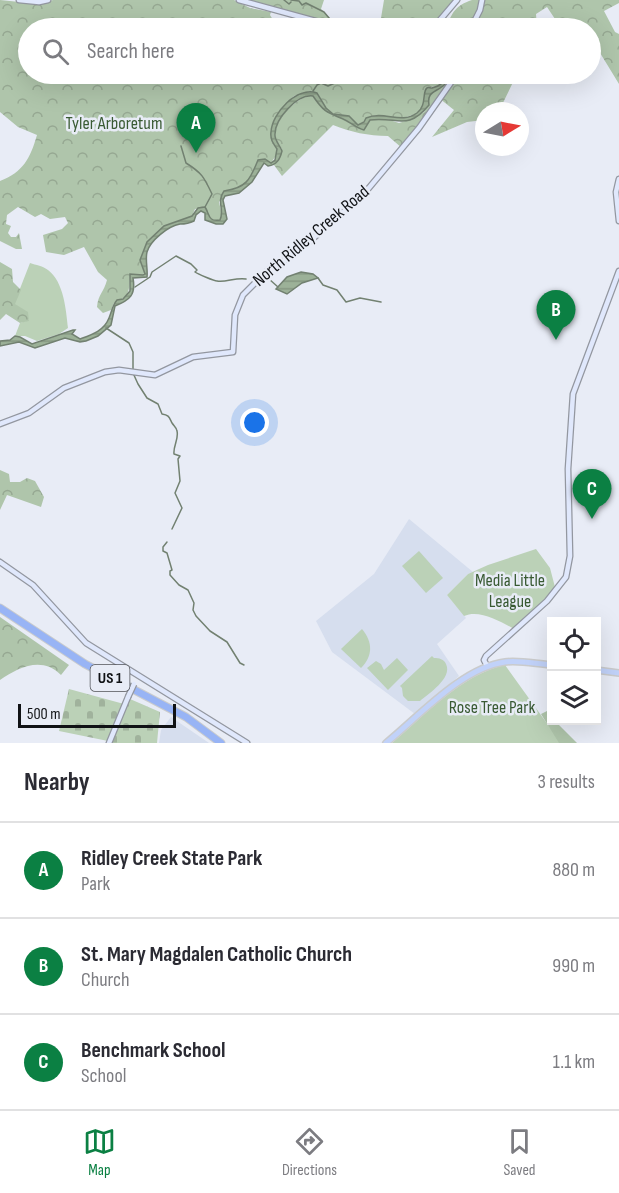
<!DOCTYPE html>
<html lang="en">
<head>
<meta charset="utf-8">
<style>
	body { margin:0; font-family:"Sofia Sans Condensed",sans-serif; background:#f7f7f7; color:#2b2b33 }
	.controls { position:absolute; right:18px; bottom:18px; display:grid; overflow:hidden; border-radius:0px; box-shadow:0 6px 24px #0002 }
	.controls button { width:54px; height:54px; display:grid; place-items:center; padding:0; border:0; border-bottom:2px solid #e1e1e2; background:#fff; color:#2b2b33; font:30px sans-serif }
	.compass { position:absolute; left:475px; top:102px; width:54px; height:54px; border-radius:50%; background:#fff; box-shadow:0 6px 24px #0002; rotate:80deg }
	.scale { position:absolute; left:18px; bottom:15px; width:158px; box-sizing:border-box; padding-left:6px; border:3px solid #101215; border-top:0; font-size:16px; line-height:21px; white-space:nowrap; color:#101215; -webkit-text-stroke:4px #e8ecf6; paint-order:stroke }
	.you { position:absolute; left:255px; top:423px; width:21px; height:21px; margin:-15px; border:4px solid #fff; border-radius:50%; background:#1a73e8; box-shadow:0 0 0 9px #1a73e833 }
	.badge { display:grid; place-items:center; width:39px; height:39px; border-radius:50%; background:#0b8043; color:#fff; font-size:20px; font-weight:700 }
	.pin { position:absolute; translate:-50% -50px; filter:drop-shadow(0 2px 3px #0008) }
	.pin::after { content:''; position:absolute; top:32px; width:21px; height:18px; background:inherit; clip-path:polygon(0 0,100% 0,50% 100%) }
	.list { margin:0; padding:0; list-style:none }
	h2 { display:flex; justify-content:space-between; align-items:center; height:78px; margin:0; padding:0 24px; font-size:26px }
	h2 small { font-size:20px; font-weight:400; color:#7c7c81 }
	.list li { display:grid; grid-template-columns:39px 1fr auto; gap:18px; align-items:center; box-sizing:border-box; height:96px; padding:0 24px; border-top:2px solid #e1e1e2 }
	.list b { display:block; font-size:22px; white-space:nowrap }
	.list p { margin:0; font-size:20px; white-space:nowrap; color:#7c7c81 }
	.list em { font-size:20px; font-style:normal; color:#7c7c81 }
	.icon { flex:none; width:33px; height:33px; fill:none; stroke:currentColor; stroke-width:2; stroke-linecap:round; stroke-linejoin:round }
	.map { position:relative; flex:none; width:619px; height:743px; overflow:hidden }
	.search { position:absolute; background:#fff; box-shadow:0 6px 24px #0002; left:18px; right:18px; top:18px; height:66px; display:flex; align-items:center; gap:15px; box-sizing:border-box; padding:0 21px; border-radius:33px; color:#7c7c81; font-size:22px }
	.sheet { height:366px; background:#fff }
	nav { display:flex; justify-content:space-around; align-items:center; box-sizing:border-box; height:84px; border-top:2px solid #e1e1e2; background:#fff; font-size:16px; color:#7c7c81 }
	nav a { display:grid; justify-items:center; gap:3px }
	nav .on { color:#0b8043 }
	.map>svg:first-child { display:block }
	.built { fill:#d6deee }
	.green { fill:#bbd1b7 }
	.forest { fill:url(#forest-crowns) }
	.cemetery { fill:url(#cemetery-stones) }
	.water { fill:url(#water-rules); stroke:#728171; stroke-width:1.5 }
	.lines { fill:none; stroke-linecap:round; stroke-linejoin:round }
	.stream { stroke:#728171; stroke-width:1.5 }
	.secondary-casing { stroke:#9397a0; stroke-width:7 }
	.primary-casing { stroke:#cacbcc; stroke-width:8 }
	.highway-casing { stroke:#cacbcc; stroke-width:9 }
	.secondary { stroke:#e0e8fc; stroke-width:4.5 }
	.primary { stroke:#c1d2f9; stroke-width:5 }
	.highway { stroke:#98b4f5; stroke-width:7 }
	.secondary-bridge-casing { stroke:#9397a0; stroke-width:7; stroke-linecap:butt }
	.secondary-bridge { stroke:#e0e8fc; stroke-width:4.5 }
	.labels { text-anchor:middle; dominant-baseline:central; stroke-width:5; stroke-linejoin:round; paint-order:stroke }
	.shield { fill:#e8ecf6; stroke:#515358; stroke-width:1.5 }
	.shield-label { font-size:16px; font-weight:bold; fill:#101215 }
	.park-label { font-size:18px; fill:#395a33; stroke:#e8ecf6 }
	.street-label { font-size:18px; fill:#101215; stroke:#e8ecf6 }
</style>
</head>
<body>
<div class="map">
<svg width="619" height="743" viewBox="0 0 619 743">
	<defs>
		<pattern id="forest-crowns" width="20" height="18" patternUnits="userSpaceOnUse" patternTransform="scale(1.5)"><rect width="20" height="18" fill="#afc5ab"/><path d="M2 6a3 3 0 1 1 6 0M12 15a3 3 0 1 1 6 0" fill="none" stroke="#96a892"/></pattern>
		<pattern id="cemetery-stones" width="16" height="16" patternUnits="userSpaceOnUse" patternTransform="scale(1.5)"><rect width="16" height="16" fill="#bbd1b7"/><path d="M2 7V4a2 2 0 0 1 4 0v3zM10 15v-3a2 2 0 0 1 4 0v3z" fill="#a0b29c"/></pattern>
		<pattern id="water-rules" width="6" height="5" patternUnits="userSpaceOnUse" patternTransform="scale(1.5)"><rect width="6" height="5" fill="#9cb198"/><path d="M0 2.5h6" fill="none" stroke="#859782"/></pattern>
	</defs>
	<rect width="100%" height="100%" fill="#e8ecf6"/>
	<!-- built -->
	<g class="built">
		<path d="M409,519L473,572L468,574L447,595L466,618L437,644L459,676L415,714L332,652L316,621L374,574Z"/>
		<path d="M171,717L209,743H159L161,730Z"/>
	</g>
	<!-- green -->
	<g class="green">
		<path d="M30,263C36,265 43,266 48,270C64,282 66,310 68,328L59,334L37,341L25,336H15L20,323L29,320L14,304Z"/>
		<path d="M536,549L550,568L556,591L514,629C500,621 479,609 464,616L447,595L468,574L488,565Z"/>
		<path d="M419,551L443,578L426,593L402,566Z"/>
		<path d="M362,629C373,642 373,656 361,668L341,649Z"/>
		<path d="M432,656L434,658C439,658 444,659 446,664C453,678 428,694 420,701H408L403,696L402,688L400,686Z"/>
		<path d="M397,658L408,670L388,690L367,668L376,661L381,664L384,670Z"/>
		<path d="M505,665L561,743H392C425,715 462,674 505,665Z"/>
	</g>
	<!-- forest -->
	<g class="forest">
		<path d="M0,0L39,4L53,0H234L250,8L271,12L270,15L278,28H28V74H368L364,84H367L370,76L377,78V74H450L441,85L427,88L425,91L424,104L418,113L401,119L376,115L358,125L349,116L333,114L326,108L317,93L311,91L294,96L274,122L272,142L277,149V154L271,163L258,160C252,174 245,192 228,191L219,202L222,215L220,220C208,222 210,215 205,208L195,209L192,216L164,226L147,242L140,260L145,274L143,275L130,274C129,290 131,296 114,303L111,310L103,313L97,307C98,294 104,292 107,280L98,272L84,247L64,255L46,252L43,235L62,229L68,223L65,217L50,219L41,214L35,217L18,207L7,215L6,224L11,226L8,233L11,237H16L19,233L22,249H16L0,241V181C23,172 30,159 37,135L18,127L0,112Z"/>
		<path d="M249,0H324L321,9L333,21L337,22L336,25L285,13Z"/>
		<path d="M384,0H455C441,17 436,28 412,28L410,20L381,18Z"/>
		<path d="M472,0H619V3L604,11L615,32L619,34V84L594,43L591,44L590,28H561L547,7L536,14L537,28H446C453,11 455,6 472,0Z"/>
		<path d="M453,74H517L499,111H484V120L467,122L432,137L454,110L439,98L402,148L388,136C368,136 351,132 333,125L282,176L274,165L282,149C279,145 275,140 275,136C273,121 298,94 313,96C321,109 329,113 343,119C350,122 356,128 364,130L370,120L383,118L399,123L412,119L424,112L429,105C427,91 434,93 443,86C447,83 450,77 453,74Z"/>
		<path d="M0,262L12,269L13,282L21,290L15,304L28,312L29,321L20,323L6,314L0,320Z"/>
		<path d="M0,470L9,474L10,482H20L27,478L35,481L44,497L41,507L7,495L0,510Z"/>
		<path d="M0,617L69,665L61,675C42,656 19,667 0,680Z"/>
		<path d="M547,711L551,716L552,720L555,721L577,743H559L541,714Z"/>
	</g>
	<!-- cemetery -->
	<g class="cemetery">
		<path d="M69,689L124,704L108,741L59,731Z"/>
		<path d="M130,699L160,712L157,743H112Z"/>
	</g>
	<!-- water -->
	<g class="water">
		<path d="M450,74H453C450,77 447,83 443,86C434,93 427,92 429,105C407,132 397,116 370,120L364,130C356,128 350,122 343,119C326,112 323,111 313,96C297,94 275,119 275,134C274,140 280,145 282,151C280,159 277,165 268,166L264,163L252,182L239,193L225,196L223,200L227,219L223,224H216L205,220V213L201,211L196,215L194,221C188,224 185,224 180,224C168,226 150,241 147,252C145,260 148,269 147,277L133,278C136,295 130,300 115,306L111,325L98,336L86,341L80,342L65,338L35,348L19,342L0,346V341L10,340L15,336L20,337L32,344L73,330H75L72,334L80,339C91,335 104,331 109,318C112,311 112,306 117,300L123,299L130,291V274L143,275L145,274L140,260L147,242L164,226L192,216L198,208L205,207C210,215 208,222 220,220C225,210 216,202 224,191C246,188 250,180 258,160L265,159L271,163L275,160L277,149C273,143 270,139 271,132C272,113 297,86 317,93L326,108L333,114L349,116L358,125L364,122L366,118C385,110 400,125 417,113C427,106 422,91 427,88C428,87 430,88 432,88C441,86 445,81 450,74Z"/>
		<path d="M301,272L313,274L318,278L302,283L287,294L276,289L287,277Z"/>
	</g>
	<g class="lines">
		<!-- stream -->
		<g class="stream">
			<path d="M284,0L289,4L291,2"/>
			<path d="M291,0L299,1L302,5L306,3L324,12L334,24"/>
			<path d="M313,91L317,85L321,83L328,86L337,82L345,74"/>
			<path d="M181,146L186,163C202,173 204,177 212,194L205,207"/>
			<path d="M261,278L269,279L278,287"/>
			<path d="M318,278L323,285L337,290L346,302L360,298L381,302"/>
			<path d="M135,287L150,277L152,272C161,266 167,262 176,256L191,264L197,270L195,272C198,274 214,281 217,281C225,283 236,277 246,279"/>
			<path d="M106,328L129,343L133,352V373L138,384L147,398L158,404L162,414C169,415 169,417 172,423C174,426 177,428 177,431C179,439 173,446 174,454L180,456L178,459L180,481L175,493L182,508L172,529"/>
			<path d="M167,542L163,547V551L167,553L172,570L170,571V575L179,585L188,590L194,603L193,610L196,616L210,631L227,642L240,663L244,665"/>
		</g>
		<defs>
			<g id="secondary">
				<path d="M19,0L39,2L48,0"/>
				<path d="M239,0L341,28"/>
				<path d="M430,28L440,20L457,0"/>
				<path d="M471,28L480,10L482,0"/>
				<path d="M619,179L616,192L619,221"/>
				<path d="M0,424L29,413L64,388L105,372L119,370L155,375L193,357L233,352L235,315L243,295L269,269L294,255L363,195L419,128L457,74"/>
				<path d="M0,562L33,585L86,643L247,743"/>
				<path d="M487,666L484,660L486,656L547,601L566,577L570,556L568,469L573,394L619,271"/>
				<path d="M109,743L128,697"/>
			</g>
			<g id="primary">
				<path d="M596,670L619,673"/>
				<path d="M386,743C418,717 463,667 505,662C520,660 536,664 552,665"/>
			</g>
			<path id="highway" d="M0,608L85,664L186,717L221,743"/>
		</defs>
		<!-- secondary casing -->
		<use href="#secondary" class="secondary-casing"/>
		<!-- primary casing -->
		<use href="#primary" class="primary-casing"/>
		<!-- highway casing -->
		<use href="#highway" class="highway-casing"/>
		<!-- secondary -->
		<use href="#secondary" class="secondary"/>
		<!-- primary -->
		<use href="#primary" class="primary"/>
		<!-- highway -->
		<use href="#highway" class="highway"/>
		<defs>
			<path id="secondary-bridge" d="M128,697L134,684"/>
		</defs>
		<!-- secondary-bridge casing -->
		<use href="#secondary-bridge" class="secondary-bridge-casing"/>
		<!-- secondary-bridge -->
		<use href="#secondary-bridge" class="secondary-bridge"/>
	</g>
	<g class="labels">
		<!-- shield labels -->
		<rect class="shield" x="90.5" y="665" width="39" height="26" rx="4.5"/>
		<g class="shield-label">
			<text x="110" y="678">US 1</text>
		</g>
		<!-- park labels -->
		<g class="park-label">
			<text x="114" y="123">Tyler Arboretum</text>
			<text x="510" y="580">Media Little<tspan x="510" dy="21">League</tspan></text>
			<text x="492" y="707">Rose Tree Park</text>
		</g>
		<!-- street labels -->
		<g class="street-label">
			<text transform="translate(311 236) rotate(-40)">North Ridley Creek Road</text>
		</g>
	</g>
</svg>
<div class="controls">
<button><svg class="icon" aria-label="locate" viewBox="0 0 24 24"><circle cx="12" cy="12" r="6"/><path d="M12 2v4M12 18v4M2 12h4M18 12h4"/></svg></button>
<button><svg class="icon" aria-label="layers" viewBox="0 0 24 24"><path d="M12 4l9 5-9 5-9-5zM3 14l9 5 9-5"/></svg></button>
</div>
<svg class="compass" viewBox="-18 -18 36 36"><path d="M0-13l5 13h-10z" fill="#e53935"/><path d="M0 13l5-13h-10z" fill="#7c7c81"/></svg>
<div class="scale">500 m</div>
<div class="you"></div>
<div class="pin badge" style="left:196px;top:153px">A</div>
<div class="pin badge" style="left:556px;top:340px">B</div>
<div class="pin badge" style="left:592px;top:519px">C</div>
<div class="search"><svg class="icon" aria-label="search" viewBox="0 0 24 24"><circle cx="10" cy="10" r="6"/><path d="M15 15l6 6"/></svg>Search here</div>
</div>
<section class="sheet">
<h2>Nearby<small>3 results</small></h2>
<ul class="list">
<li><span class="badge">A</span><div><b>Ridley Creek State Park</b><p>Park</p></div><em>880 m</em></li>
<li><span class="badge">B</span><div><b>St. Mary Magdalen Catholic Church</b><p>Church</p></div><em>990 m</em></li>
<li><span class="badge">C</span><div><b>Benchmark School</b><p>School</p></div><em>1.1 km</em></li>
</ul>
</section>
<nav>
<a class="on"><svg class="icon" aria-label="map" viewBox="0 0 24 24"><path d="M3 6l6-2 6 2 6-2v14l-6 2-6-2-6 2zM9 4v14M15 6v14"/></svg>Map</a>
<a><svg class="icon" aria-label="directions" viewBox="0 0 24 24"><path d="M12 3l9 9-9 9-9-9zM9 14v-3h6M13 9l2 2-2 2"/></svg>Directions</a>
<a><svg class="icon" aria-label="saved" viewBox="0 0 24 24"><path d="M7 4h10v16l-5-4-5 4z"/></svg>Saved</a>
</nav>
</body>
</html>
